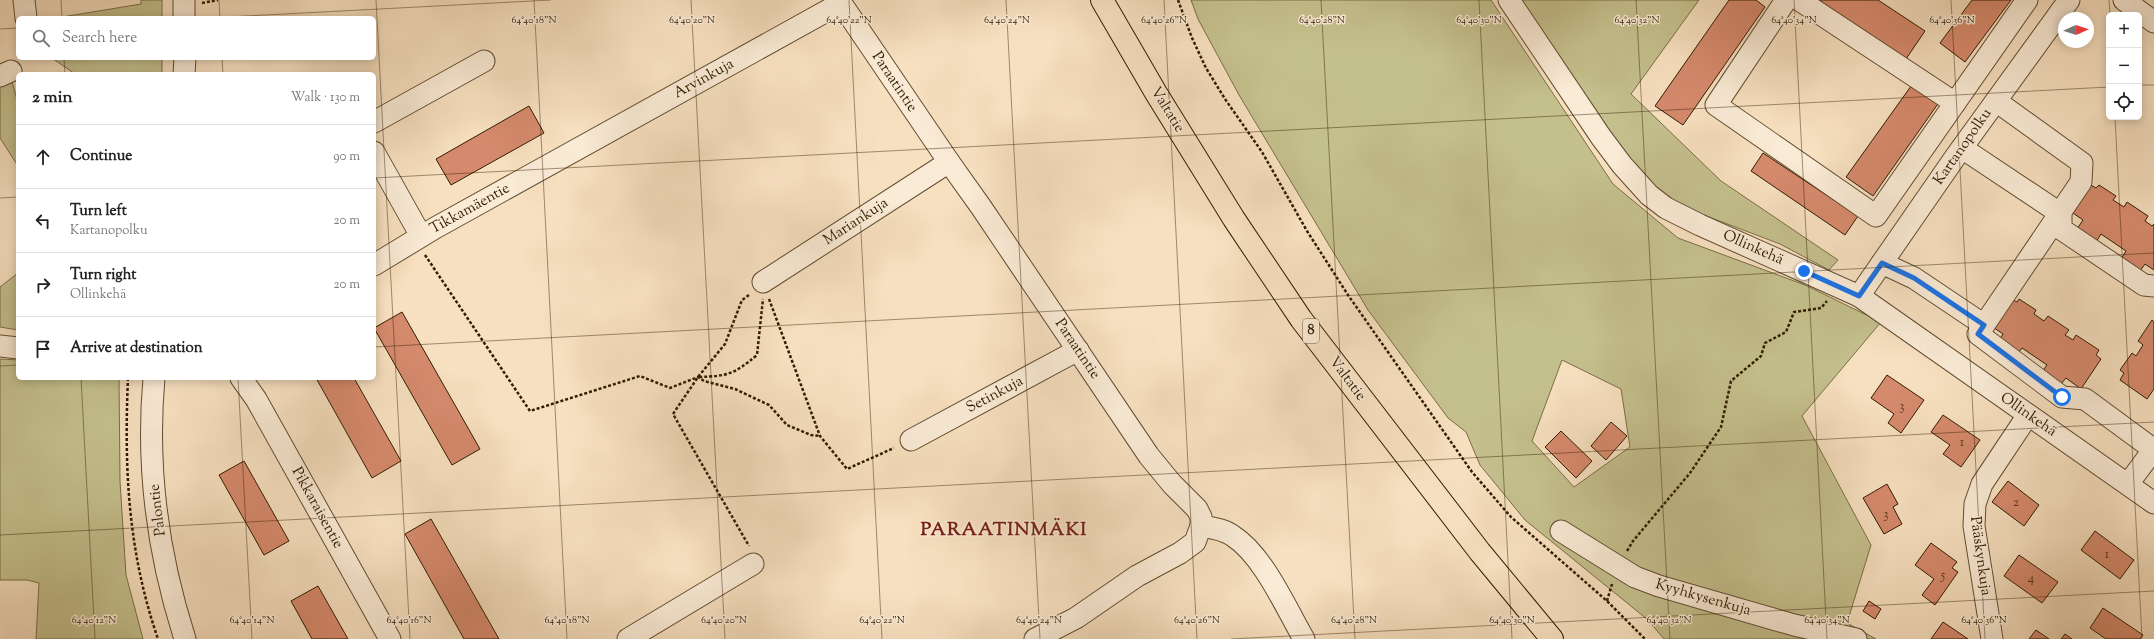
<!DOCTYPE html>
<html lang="en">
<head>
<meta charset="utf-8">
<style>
	body { margin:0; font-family:"Sorts Mill Goudy",serif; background:#f6f6f6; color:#222 }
	.controls { position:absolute; right:12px; top:12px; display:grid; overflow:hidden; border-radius:6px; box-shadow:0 2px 10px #0003 }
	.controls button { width:36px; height:36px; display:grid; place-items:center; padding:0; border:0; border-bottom:1px solid #e0e0e0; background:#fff; color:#222; font:20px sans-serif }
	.compass { position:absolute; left:2058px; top:12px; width:36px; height:36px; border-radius:50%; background:#fff; box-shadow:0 2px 10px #0003; rotate:87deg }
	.stop { position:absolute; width:12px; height:12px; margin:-9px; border:3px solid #1a73e8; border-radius:50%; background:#fff }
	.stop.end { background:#1a73e8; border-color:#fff; box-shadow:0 1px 4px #0008 }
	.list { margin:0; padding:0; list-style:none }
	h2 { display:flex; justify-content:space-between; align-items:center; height:52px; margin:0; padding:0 16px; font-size:17px }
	h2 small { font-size:13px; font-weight:400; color:#767676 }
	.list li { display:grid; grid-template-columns:26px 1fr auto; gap:12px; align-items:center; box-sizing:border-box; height:64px; padding:0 16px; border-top:1px solid #e0e0e0 }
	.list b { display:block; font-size:15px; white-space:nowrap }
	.list p { margin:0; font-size:13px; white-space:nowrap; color:#767676 }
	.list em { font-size:13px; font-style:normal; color:#767676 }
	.icon { flex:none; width:22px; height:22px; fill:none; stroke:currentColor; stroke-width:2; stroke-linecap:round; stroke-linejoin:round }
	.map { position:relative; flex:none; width:2154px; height:639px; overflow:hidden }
	.search { position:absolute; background:#fff; box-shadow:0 2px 10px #0003; left:16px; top:16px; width:360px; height:44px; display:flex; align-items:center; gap:10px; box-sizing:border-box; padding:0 14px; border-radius:6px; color:#767676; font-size:15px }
	.panel { position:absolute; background:#fff; box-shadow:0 2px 10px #0003; left:16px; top:72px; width:360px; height:308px; border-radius:6px }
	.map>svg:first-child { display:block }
	.green { fill:#c4c08d; stroke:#7a6e46; fill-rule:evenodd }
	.building { fill:#d68a6d; stroke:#311c00 }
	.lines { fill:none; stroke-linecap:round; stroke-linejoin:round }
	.minor-casing { stroke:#624d30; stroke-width:23 }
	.highway-casing { stroke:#311c00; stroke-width:24 }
	.path { stroke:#311c00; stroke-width:2.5; stroke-dasharray:3 2; stroke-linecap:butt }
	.minor { stroke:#faebd6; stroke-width:21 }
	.highway { stroke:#f7e0c0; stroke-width:22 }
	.route { stroke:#1a73e8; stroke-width:5 }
	.ticks { fill:none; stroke:#311c00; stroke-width:1; stroke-opacity:0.45 }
	.labels { text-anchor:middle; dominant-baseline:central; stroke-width:3; stroke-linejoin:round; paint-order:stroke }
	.number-label { font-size:13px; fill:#5a381b }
	.shield { fill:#faebd6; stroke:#6d5a40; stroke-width:1 }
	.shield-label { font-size:14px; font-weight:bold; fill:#311c00 }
	.street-label { font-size:15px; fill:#311c00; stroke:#faebd6 }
	.district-label { font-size:19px; font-weight:bold; letter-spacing:1px; fill:#7a1f14; stroke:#faebd6 }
	.ticks-label { font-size:10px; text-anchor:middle; fill:#311c00; stroke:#faebd6; stroke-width:3; stroke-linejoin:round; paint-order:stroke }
</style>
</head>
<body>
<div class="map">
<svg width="2154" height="639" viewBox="0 0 2154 639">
	<rect width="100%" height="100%" fill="#f7e0c0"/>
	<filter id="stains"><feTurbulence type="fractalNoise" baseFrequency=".005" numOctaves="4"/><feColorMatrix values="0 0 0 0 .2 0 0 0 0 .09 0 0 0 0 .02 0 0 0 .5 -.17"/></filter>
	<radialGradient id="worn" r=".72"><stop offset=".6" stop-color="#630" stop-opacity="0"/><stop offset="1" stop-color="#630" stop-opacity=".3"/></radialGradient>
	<!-- green -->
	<g class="green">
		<path d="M141,0H162V18H56L141,4Z"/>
		<path d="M1191,0H1491L1613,184L1678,238L1805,285L1881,322L1802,416L1871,545L1847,623L1876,639H1664L1648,620L1525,520L1480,465L1466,432L1448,418L1368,310L1239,95L1198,19ZM1562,360L1621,389L1630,447L1574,487L1532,441Z"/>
		<path d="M1521,0H1699L1631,94L1721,181L1838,260L1829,270L1780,244L1680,206L1645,180L1605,128Z"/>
		<path d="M52,58H162V74H75Z"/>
		<path d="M0,82H12L18,103V166L0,138Z"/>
		<path d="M18,273V330L0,327V287Z"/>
		<path d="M0,359L18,360V378H119L120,481L126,575L143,639H36L39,583L27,580H0Z"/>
	</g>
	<!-- building -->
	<g class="building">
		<path d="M1729,0H1756L1765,7L1683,125L1655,106Z"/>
		<path d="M1818,0H1878L1925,31L1906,59Z"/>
		<path d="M1972,0H2011L1965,62L1940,43Z"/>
		<path d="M1914,82L1940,101L1873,196L1846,177Z"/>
		<path d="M529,106L544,133L451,185L436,159Z"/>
		<path d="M1763,153L1858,216L1845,235L1751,171Z"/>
		<path d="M2089,184L2096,188L2099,185L2116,196L2113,200L2124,207L2127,202L2148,216L2145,221L2152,226L2154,224V270L2145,264L2140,271L2121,259L2126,251L2101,234L2096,242L2077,229L2083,220L2070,211Z"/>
		<path d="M2009,298L2017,302L2019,299L2036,310L2034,314L2044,321L2048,316L2069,330L2065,335L2073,340L2076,335L2099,350L2096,355L2101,359L2081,389L2066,378L2060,385L2041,373L2047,365L2022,348L2016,356L1997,343L2003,334L1990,325Z"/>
		<path d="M402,312L480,449L452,465L374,328Z"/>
		<path d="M2152,320L2154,322V389L2147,399L2120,380L2124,373L2120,370L2132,353L2136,356L2143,345L2138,341Z"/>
		<path d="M1887,375L1924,400L1901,433L1888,423L1894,414L1871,398Z"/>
		<path d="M316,378H354L401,461L372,478Z"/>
		<path d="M1943,415L1980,440L1961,467L1943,454L1950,445L1931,432Z"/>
		<path d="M1611,422L1627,436L1606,460L1591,446Z"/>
		<path d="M1561,431L1592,461L1576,478L1545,447Z"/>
		<path d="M244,461L289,541L264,555L219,475Z"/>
		<path d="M2008,481L2039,505L2024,526L1992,502Z"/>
		<path d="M1887,484L1898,504L1893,507L1902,524L1884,534L1863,498Z"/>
		<path d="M431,519L499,639H464L405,534Z"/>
		<path d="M2095,531L2134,560L2120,579L2081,550Z"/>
		<path d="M1931,543L1957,562L1952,568L1958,572L1935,605L1922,595L1934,579L1915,565Z"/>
		<path d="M2019,555L2058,582L2042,603L2004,576Z"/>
		<path d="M318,586L348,639H312L291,601Z"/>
		<path d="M1869,601L1881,609L1875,619L1863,611Z"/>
		<path d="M2103,608L2143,635L2140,639H2106L2090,628Z"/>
		<path d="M1943,622L1968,639H1931Z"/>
		<path d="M2036,630L2049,639H2029Z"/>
		<path d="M2065,634L2072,639H2061Z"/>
	</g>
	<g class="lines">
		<defs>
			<g id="minor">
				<path d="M24,0L26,18"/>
				<path d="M184,0V18"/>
				<path d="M839,0L949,162L981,207L1149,456L1172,484L1197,509L1201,517V526L1195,542L1180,553L1137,576L1076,618L1035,639"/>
				<path d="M1509,0L1601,137L1622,165L1649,195L1666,208L1700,225L1859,296L2154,503"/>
				<path d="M1786,0L1716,105L1876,216L2027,0"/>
				<path d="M1799,0L1955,103"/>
				<path d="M2124,0L2154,22"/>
				<path d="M184,74L185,58"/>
				<path d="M0,76L11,71"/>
				<path d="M1996,101L2082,163L2081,182L1978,334L2062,397L2085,399L2153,449"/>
				<path d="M374,122L484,61"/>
				<path d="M1962,148L2061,214V229L2144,285L2154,286"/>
				<path d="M374,152L421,236"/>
				<path d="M1882,263L1914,278L1984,325"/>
				<path d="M374,265L435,228L841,3"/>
				<path d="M763,282L949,162"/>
				<path d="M1859,296L1956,156L2069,0"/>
				<path d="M0,346L18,348"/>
				<path d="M154,378C146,466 158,555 185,639"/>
				<path d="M241,378L256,399L390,639"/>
				<path d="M911,440L1078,350"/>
				<path d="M2128,484L2154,449"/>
				<path d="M1201,526C1212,528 1224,529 1233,536C1263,555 1286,608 1304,639"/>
				<path d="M1561,531L1635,577L1659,586L1794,625L1856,639"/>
				<path d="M628,639L753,564"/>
				<path d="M1992,639L1974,526L1975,504L1982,484L2028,415"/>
			</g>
			<path id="highway" d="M1102,0L1156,93L1234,219L1301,319L1480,552L1552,639"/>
		</defs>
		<!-- minor casing -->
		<use href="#minor" class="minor-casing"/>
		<!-- highway casing -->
		<use href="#highway" class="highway-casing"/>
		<!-- path -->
		<g class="path">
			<path d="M1178,0L1192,38L1206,68L1225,99L1262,152L1307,231L1348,295L1472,472L1511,517L1607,601L1645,639"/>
			<path d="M202,3L218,0"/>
			<path d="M425,255L530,411L640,376L670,388L698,377L704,381L735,389L754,398L769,405L787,425L811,435L820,436"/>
			<path d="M749,295L742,300L725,344L698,377L673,414L749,546"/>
			<path d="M769,299L820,436L847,469L894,448"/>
			<path d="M699,377C729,376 734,374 757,355L763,299"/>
			<path d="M128,378C124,469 128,552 158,639"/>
			<path d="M1627,551L1633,541L1690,473L1721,427L1731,381L1761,356L1765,343L1786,332L1794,312L1821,308L1827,301"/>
			<path d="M1607,601L1612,584"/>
		</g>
		<!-- minor -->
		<use href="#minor" class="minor"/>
		<!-- highway -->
		<use href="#highway" class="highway"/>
	</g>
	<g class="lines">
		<!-- route -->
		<path class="route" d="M1804,271L1859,296L1882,263L1914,278L1984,325L1978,334L2062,397"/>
	</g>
	<!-- ticks -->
	<path class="ticks" d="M61,0L62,18M219,0L220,18M376,0L410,639M534,0L567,639M691,0L725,639M849,0L882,639M1006,0L1040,639M1164,0L1197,639M1321,0L1355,639M1479,0L1512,639M1636,0L1670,639M1794,0L1827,639M1951,0L1985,639M2109,0L2110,15M208,18L551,0M0,29L18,28M64,58L65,74M222,58L223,74M2139,85H2154M2115,117L2142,639M374,178L2109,87M0,198L18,197M374,347L2154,253M0,366L18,365M81,378L95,639M238,378L252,639M0,535L2154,422M1231,639L2154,591"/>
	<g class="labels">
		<!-- number labels -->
		<g class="number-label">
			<text x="1902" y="407">3</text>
			<text x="1962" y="443">1</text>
			<text x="2016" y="503">2</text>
			<text x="1886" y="515">3</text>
			<text x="2107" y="555">1</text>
			<text x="1943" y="576">5</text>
			<text x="2031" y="579">4</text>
		</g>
		<!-- shield labels -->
		<rect class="shield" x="1303" y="319" width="16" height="24" rx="3"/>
		<g class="shield-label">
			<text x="1311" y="331">8</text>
		</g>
		<!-- street labels -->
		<g class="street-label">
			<text transform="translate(704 79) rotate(-29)">Arvinkuja</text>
			<text transform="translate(894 82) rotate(56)">Paraatintie</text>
			<text transform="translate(1167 110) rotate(58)">Valtatie</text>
			<text transform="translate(1963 147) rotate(-55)">Kartanopolku</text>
			<text transform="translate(470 209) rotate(-29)">Tikkamäentie</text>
			<text transform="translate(856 222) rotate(-33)">Mariankuja</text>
			<text transform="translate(1753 248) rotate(24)">Ollinkehä</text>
			<text transform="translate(1077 349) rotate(56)">Paraatintie</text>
			<text transform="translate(1347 379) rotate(53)">Valtatie</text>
			<text transform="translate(995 395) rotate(-28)">Setinkuja</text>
			<text transform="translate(2028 415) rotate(35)">Ollinkehä</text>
			<text transform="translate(317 508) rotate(61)">Pikkaraisentie</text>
			<text transform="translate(158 510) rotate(-97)">Palontie</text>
			<text transform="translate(1980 556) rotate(82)">Pääskynkuja</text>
			<text transform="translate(1703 598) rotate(16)">Kyyhkysenkuja</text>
		</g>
		<!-- district labels -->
		<g class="district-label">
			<text x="1004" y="530">PARAATINMÄKI</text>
		</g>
	</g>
	<g class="ticks-label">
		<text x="534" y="23">64°40'18"N</text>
		<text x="692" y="23">64°40'20"N</text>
		<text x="849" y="23">64°40'22"N</text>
		<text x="1007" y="23">64°40'24"N</text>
		<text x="1164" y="23">64°40'26"N</text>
		<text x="1322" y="23">64°40'28"N</text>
		<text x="1479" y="23">64°40'30"N</text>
		<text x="1637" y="23">64°40'32"N</text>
		<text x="1794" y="23">64°40'34"N</text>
		<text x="1952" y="23">64°40'36"N</text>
		<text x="94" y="623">64°40'12"N</text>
		<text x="252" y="623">64°40'14"N</text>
		<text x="409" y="623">64°40'16"N</text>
		<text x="567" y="623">64°40'18"N</text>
		<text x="724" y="623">64°40'20"N</text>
		<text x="882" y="623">64°40'22"N</text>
		<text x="1039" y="623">64°40'24"N</text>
		<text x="1197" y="623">64°40'26"N</text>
		<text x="1354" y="623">64°40'28"N</text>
		<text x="1512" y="623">64°40'30"N</text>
		<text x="1669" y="623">64°40'32"N</text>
		<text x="1827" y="623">64°40'34"N</text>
		<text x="1984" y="623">64°40'36"N</text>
	</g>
	<rect width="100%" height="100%" filter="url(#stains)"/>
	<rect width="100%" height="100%" fill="url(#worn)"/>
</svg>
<div class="controls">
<button>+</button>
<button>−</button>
<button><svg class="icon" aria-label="locate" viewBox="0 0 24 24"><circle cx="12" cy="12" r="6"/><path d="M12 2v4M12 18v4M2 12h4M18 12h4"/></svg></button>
</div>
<svg class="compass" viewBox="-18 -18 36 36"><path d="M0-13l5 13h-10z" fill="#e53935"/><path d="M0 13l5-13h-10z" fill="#767676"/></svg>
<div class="stop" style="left:2062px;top:397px"></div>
<div class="stop end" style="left:1804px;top:271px"></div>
<div class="search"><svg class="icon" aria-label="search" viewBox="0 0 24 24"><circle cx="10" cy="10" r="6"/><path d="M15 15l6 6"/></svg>Search here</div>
<section class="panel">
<h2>2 min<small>Walk · 130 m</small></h2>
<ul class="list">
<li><svg class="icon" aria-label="ahead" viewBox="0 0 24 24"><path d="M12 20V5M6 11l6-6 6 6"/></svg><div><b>Continue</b></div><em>90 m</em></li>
<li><svg class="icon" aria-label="left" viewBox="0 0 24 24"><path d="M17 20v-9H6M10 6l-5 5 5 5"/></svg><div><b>Turn left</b><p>Kartanopolku</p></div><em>20 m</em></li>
<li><svg class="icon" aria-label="right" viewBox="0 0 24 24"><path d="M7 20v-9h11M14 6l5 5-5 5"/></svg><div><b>Turn right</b><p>Ollinkehä</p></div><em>20 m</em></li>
<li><svg class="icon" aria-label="arrive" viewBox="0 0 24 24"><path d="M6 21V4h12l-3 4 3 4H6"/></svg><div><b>Arrive at destination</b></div></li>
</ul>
</section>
</div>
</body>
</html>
